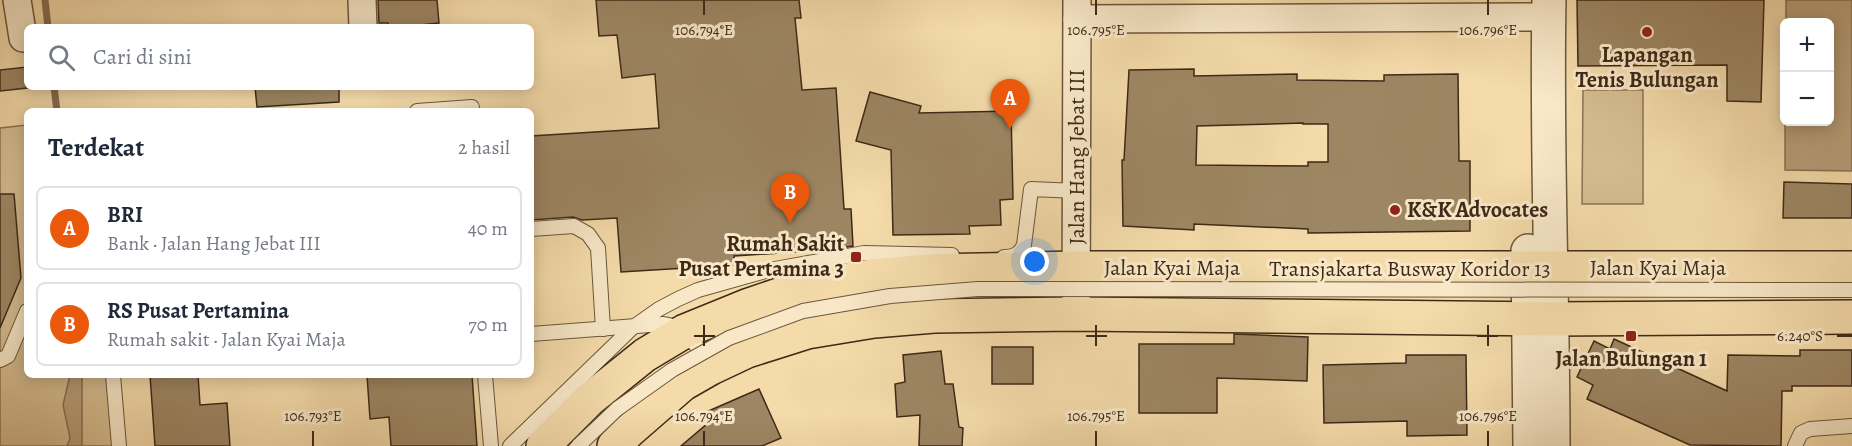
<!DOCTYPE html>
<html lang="id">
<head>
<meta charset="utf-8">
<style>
	body { margin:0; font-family:Alegreya,serif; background:#f2f2f3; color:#1f2937 }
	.controls { position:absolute; right:18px; top:18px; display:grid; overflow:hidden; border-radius:9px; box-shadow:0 3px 15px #0003 }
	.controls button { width:54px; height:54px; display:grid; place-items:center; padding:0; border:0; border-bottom:2px solid #e0e1e3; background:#fff; color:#1f2937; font:30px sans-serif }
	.you { position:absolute; left:1035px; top:262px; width:21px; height:21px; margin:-15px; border:4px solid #fff; border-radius:50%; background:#1a73e8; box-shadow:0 0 0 9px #1a73e833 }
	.badge { display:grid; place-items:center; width:39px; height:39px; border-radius:50%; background:#ea580c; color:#fff; font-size:20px; font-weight:700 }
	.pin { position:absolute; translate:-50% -50px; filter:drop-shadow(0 2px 3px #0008) }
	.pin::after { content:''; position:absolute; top:32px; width:21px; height:18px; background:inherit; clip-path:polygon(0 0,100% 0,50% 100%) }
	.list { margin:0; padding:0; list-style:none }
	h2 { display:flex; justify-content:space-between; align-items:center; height:78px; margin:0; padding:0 24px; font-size:26px }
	h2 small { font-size:20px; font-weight:400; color:#747a83 }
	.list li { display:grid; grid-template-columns:39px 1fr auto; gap:18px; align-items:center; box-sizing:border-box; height:84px; margin:0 12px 12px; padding:0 12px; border:2px solid #e0e1e3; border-radius:9px }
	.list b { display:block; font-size:22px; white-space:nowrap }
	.list p { margin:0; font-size:20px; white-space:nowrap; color:#747a83 }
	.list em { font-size:20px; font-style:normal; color:#747a83 }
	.icon { flex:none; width:33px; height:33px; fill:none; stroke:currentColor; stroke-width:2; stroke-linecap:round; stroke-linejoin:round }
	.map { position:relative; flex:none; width:1852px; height:446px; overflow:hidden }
	.search { position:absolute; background:#fff; box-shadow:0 3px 15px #0003; left:24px; top:24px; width:510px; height:66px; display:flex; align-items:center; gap:15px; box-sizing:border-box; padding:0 21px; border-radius:9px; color:#747a83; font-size:22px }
	.panel { position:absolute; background:#fff; box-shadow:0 3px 15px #0003; left:24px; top:108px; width:510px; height:270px; border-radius:9px }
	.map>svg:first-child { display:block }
	.green { fill:#d6bd91; stroke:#8a7354; stroke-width:1.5 }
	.water { fill:#b79e78; stroke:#876f51; stroke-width:1.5 }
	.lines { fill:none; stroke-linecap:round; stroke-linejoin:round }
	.stream { stroke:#876f51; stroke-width:7 }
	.building { fill:#9d8663; stroke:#3e2917; stroke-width:1.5; fill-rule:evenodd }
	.service-casing { stroke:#6c563c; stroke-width:16 }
	.minor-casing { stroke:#6c563c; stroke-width:30 }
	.tertiary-casing { stroke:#6c563c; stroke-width:36 }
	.primary-casing { stroke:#3e2917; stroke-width:36 }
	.service { stroke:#f8e8c8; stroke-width:14 }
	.minor { stroke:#f8e8c8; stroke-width:27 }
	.tertiary { stroke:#f8e8c8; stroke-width:33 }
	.primary { stroke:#f5dbaa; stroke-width:33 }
	.service-bridge-casing { stroke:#6c563c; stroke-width:16; stroke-linecap:butt }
	.service-bridge { stroke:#f8e8c8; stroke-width:14 }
	.ticks { fill:none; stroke:#3e2917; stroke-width:2 }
	.poi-dot { fill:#8f2418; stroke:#f8e8c8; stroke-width:2 }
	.labels { text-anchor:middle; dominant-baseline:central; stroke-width:6; stroke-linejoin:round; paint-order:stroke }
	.poi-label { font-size:22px; font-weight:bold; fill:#3e2917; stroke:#f8e8c8 }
	.street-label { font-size:22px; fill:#3e2917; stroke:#f8e8c8 }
	.ticks-label { font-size:15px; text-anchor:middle; fill:#3e2917; stroke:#f8e8c8; stroke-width:6; stroke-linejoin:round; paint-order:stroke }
</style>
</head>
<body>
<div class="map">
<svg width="1852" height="446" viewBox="0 0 1852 446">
	<rect width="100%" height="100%" fill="#f5dbaa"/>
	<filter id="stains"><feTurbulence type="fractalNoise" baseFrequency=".00333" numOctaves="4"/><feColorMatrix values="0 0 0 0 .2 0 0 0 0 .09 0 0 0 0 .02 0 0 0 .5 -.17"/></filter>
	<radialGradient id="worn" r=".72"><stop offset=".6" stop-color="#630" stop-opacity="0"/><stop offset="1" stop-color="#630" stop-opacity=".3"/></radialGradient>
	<!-- green -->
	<g class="green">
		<path d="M1583,90H1643V204H1582Z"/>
		<path d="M27,125V375H118L122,446H0V128Z"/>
	</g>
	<!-- water -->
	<g class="water">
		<path d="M1786,0H1852V171L1785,170V122H1830V22H1786Z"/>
		<path d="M70,375H82V446H67L70,438L63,405Z"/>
	</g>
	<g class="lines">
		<!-- stream -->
		<g class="stream">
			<path d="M45,0L48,27"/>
			<path d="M54,87L57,111"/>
		</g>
	</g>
	<!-- building -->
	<g class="building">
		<path d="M378,0H437L439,23L401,27H389L388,23H379Z"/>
		<path d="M596,0H799L801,18H795L802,90L836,88L844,209H851L853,246L828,250L734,256L735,265L621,272L617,218L582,220L573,217L531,220V136L659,128L655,74L622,78L617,35L599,36Z"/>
		<path d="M1577,0H1764L1761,102L1727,101V65L1578,66Z"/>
		<path d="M27,67V88L0,91V70Z"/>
		<path d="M1194,69V76L1297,74V80L1384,81V75L1458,74L1459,161H1470V231L1308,233V229L1194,224V230L1123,226L1122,160H1124L1129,70ZM1303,123V124H1328V162H1308V166L1196,165L1197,126Z"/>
		<path d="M255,87H339V102L257,107Z"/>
		<path d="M870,92L921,106L919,113L1011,111L1013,199L1000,200L1001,225L969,226L970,234L893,235L891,150L856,141Z"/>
		<path d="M1784,182L1852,184V218H1783Z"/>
		<path d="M0,194H14L21,278L0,328Z"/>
		<path d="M1234,334L1308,337L1307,381L1217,378V413H1139V344H1234Z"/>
		<path d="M1614,339L1727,391L1728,355L1800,356V350H1852V386H1792V391H1782L1781,446L1690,445L1587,399L1593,385L1577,377L1594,341L1610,349Z"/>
		<rect x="992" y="347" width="41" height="37"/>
		<path d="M941,351L945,384H953L959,427L963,428L962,446H919L920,415L897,417L895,384L905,382L903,355Z"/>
		<path d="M1406,355H1466L1467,435L1407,436V421L1324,423L1323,365L1406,363Z"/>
		<path d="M150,375H198L200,405L227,403L230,446H155Z"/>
		<path d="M367,375H472L477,446H391L389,417L370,419Z"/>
		<path d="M759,389L781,438L762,446H681L708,423L704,413Z"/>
	</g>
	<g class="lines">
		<defs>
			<g id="service">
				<path d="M417,111L472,107"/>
				<path d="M531,229L574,226L588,234L598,248L603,329"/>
				<path d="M1004,257C1014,257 1020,254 1024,245L1031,189L1077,191"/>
				<path d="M531,334L663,324C687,327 694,343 707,361"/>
				<path d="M0,360L8,356L27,311"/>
				<path d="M113,375L119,446"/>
				<path d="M485,375L491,446"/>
				<path d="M510,446L632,328L659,309L678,299L698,290L769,270L864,253L952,255"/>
				<path d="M1795,446L1801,433L1810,429L1852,426"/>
			</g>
			<g id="minor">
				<path d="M17,0L23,38"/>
				<path d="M362,0L363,27"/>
				<path d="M1077,19L1548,17"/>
				<path d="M1076,314L1077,0"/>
			</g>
			<g id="tertiary">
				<path d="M1549,0C1546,149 1553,297 1553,446"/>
				<path d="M1528,251L1530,446"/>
			</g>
			<g id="primary">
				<path d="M543,446L589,400L645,355L685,331L749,305L802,287L871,276L929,271L1076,268H1852"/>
				<path d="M614,446L629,431L683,384L711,368L747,351L807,332L874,321L934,316L1076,314L1553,319L1852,317"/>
			</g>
		</defs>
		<!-- service casing -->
		<use href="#service" class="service-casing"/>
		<!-- minor casing -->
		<use href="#minor" class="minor-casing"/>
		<!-- tertiary casing -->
		<use href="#tertiary" class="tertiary-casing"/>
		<!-- primary casing -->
		<use href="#primary" class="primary-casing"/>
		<!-- service -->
		<use href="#service" class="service"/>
		<!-- minor -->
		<use href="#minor" class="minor"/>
		<!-- tertiary -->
		<use href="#tertiary" class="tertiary"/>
		<!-- primary -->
		<use href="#primary" class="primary"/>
		<defs>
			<path id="service-bridge" d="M578,446L617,409L672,370L729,338L803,311L890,296L978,289L1852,290"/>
		</defs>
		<!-- service-bridge casing -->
		<use href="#service-bridge" class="service-bridge-casing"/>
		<!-- service-bridge -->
		<use href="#service-bridge" class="service-bridge"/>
	</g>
	<!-- ticks -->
	<path class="ticks" d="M704,0V15M1096,0V15M1488,0V15M704,325V346M1096,325V346M1488,325V346M694,336H715M1086,336H1107M1477,336H1498M1837,336H1852M313,431V446M704,431V446M1096,431V446M1488,431V446"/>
	<!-- markers -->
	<g class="poi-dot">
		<circle cx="1647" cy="32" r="6"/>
		<circle cx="1395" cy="210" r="6"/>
		<rect x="850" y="251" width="12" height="12" rx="3"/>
		<rect x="1625" y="330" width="12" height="12" rx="3"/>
	</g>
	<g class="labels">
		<!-- poi labels -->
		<g class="poi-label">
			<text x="1647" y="55">Lapangan<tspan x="1647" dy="25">Tenis Bulungan</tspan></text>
			<text x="1407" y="210" text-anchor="start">K&amp;K Advocates</text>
			<text x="844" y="244" text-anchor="end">Rumah Sakit<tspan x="844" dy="25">Pusat Pertamina 3</tspan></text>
			<text x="1631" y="359">Jalan Bulungan 1</text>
		</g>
		<!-- street labels -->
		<g class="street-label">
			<text transform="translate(1077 157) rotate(-90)">Jalan Hang Jebat III</text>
			<text x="1172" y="268">Jalan Kyai Maja</text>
			<text x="1658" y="268">Jalan Kyai Maja</text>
			<text x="1410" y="269">Transjakarta Busway Koridor 13</text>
		</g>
	</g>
	<g class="ticks-label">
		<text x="704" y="35">106.794°E</text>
		<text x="1096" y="35">106.795°E</text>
		<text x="1488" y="35">106.796°E</text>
		<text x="1800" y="341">6.240°S</text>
		<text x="313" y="421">106.793°E</text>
		<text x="704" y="421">106.794°E</text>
		<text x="1096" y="421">106.795°E</text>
		<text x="1488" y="421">106.796°E</text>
	</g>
	<rect width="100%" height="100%" filter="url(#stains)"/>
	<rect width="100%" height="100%" fill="url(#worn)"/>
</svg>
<div class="controls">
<button>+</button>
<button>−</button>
</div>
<div class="you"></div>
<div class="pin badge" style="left:1010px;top:129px">A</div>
<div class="pin badge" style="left:790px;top:223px">B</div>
<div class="search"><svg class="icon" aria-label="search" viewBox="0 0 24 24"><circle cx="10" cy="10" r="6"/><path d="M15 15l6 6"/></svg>Cari di sini</div>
<section class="panel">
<h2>Terdekat<small>2 hasil</small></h2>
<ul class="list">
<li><span class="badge">A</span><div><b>BRI</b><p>Bank · Jalan Hang Jebat III</p></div><em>40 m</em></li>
<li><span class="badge">B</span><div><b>RS Pusat Pertamina</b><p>Rumah sakit · Jalan Kyai Maja</p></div><em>70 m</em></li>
</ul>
</section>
</div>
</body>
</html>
